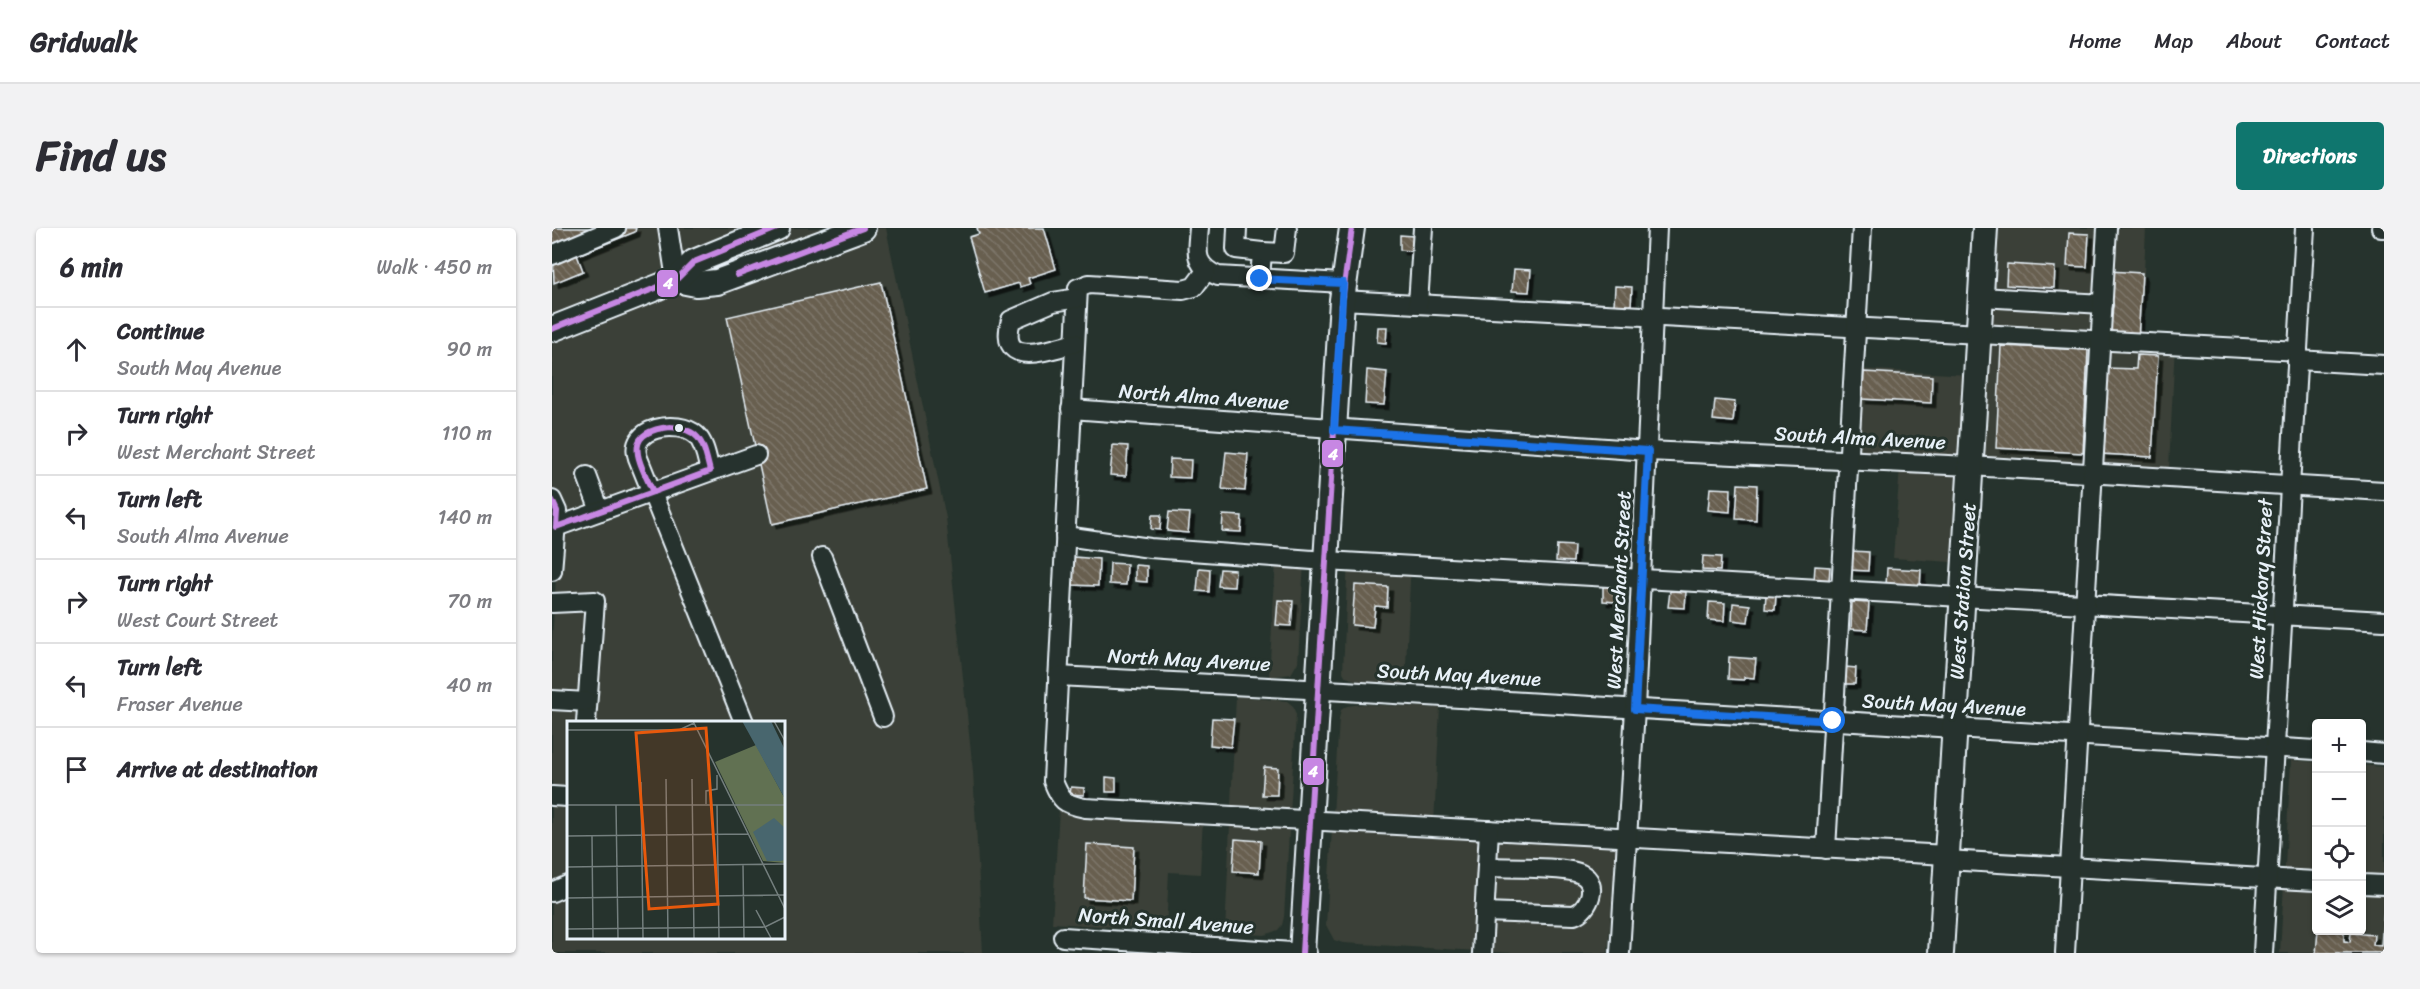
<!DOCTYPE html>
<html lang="en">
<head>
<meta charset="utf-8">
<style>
	body { margin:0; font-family:Sriracha,sans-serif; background:#f2f2f3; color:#2b2b33 }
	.controls { position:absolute; right:18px; bottom:18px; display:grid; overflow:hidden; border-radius:6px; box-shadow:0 2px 4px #0004 }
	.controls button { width:54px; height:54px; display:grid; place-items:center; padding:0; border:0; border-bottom:2px solid #e1e1e2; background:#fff; color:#2b2b33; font:30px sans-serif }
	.stop { position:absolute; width:18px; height:18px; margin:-14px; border:4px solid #1a73e8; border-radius:50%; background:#fff }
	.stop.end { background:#1a73e8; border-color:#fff; box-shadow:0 2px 6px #0008 }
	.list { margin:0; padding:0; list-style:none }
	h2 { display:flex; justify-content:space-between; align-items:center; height:78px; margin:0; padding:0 24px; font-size:26px }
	h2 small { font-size:20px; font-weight:400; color:#7c7c81 }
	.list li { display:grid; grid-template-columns:39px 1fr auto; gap:18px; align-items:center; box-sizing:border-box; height:84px; padding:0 24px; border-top:2px solid #e1e1e2 }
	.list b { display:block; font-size:22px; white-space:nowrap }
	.list p { margin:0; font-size:20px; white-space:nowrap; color:#7c7c81 }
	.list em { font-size:20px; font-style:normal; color:#7c7c81 }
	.icon { flex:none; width:33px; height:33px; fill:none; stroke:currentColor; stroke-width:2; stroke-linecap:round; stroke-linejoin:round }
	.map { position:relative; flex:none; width:1832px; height:725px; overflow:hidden; border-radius:6px }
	header { display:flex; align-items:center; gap:36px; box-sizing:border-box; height:84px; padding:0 30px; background:#fff; border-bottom:2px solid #e1e1e2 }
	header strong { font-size:28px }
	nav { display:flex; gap:33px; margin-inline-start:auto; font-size:21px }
	.intro { display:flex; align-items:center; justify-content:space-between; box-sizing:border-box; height:144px; padding:0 36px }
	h1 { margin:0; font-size:42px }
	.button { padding:15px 27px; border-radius:6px; background:#0f766e; color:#fff; font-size:21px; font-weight:700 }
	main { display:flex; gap:36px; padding:0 36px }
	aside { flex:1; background:#fff; border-radius:6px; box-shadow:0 2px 4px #0004 }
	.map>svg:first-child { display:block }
	.built { fill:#3a4037; fill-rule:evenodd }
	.building { fill:url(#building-back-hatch); stroke:#e8f1f8; stroke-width:1.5; filter:url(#shadow) }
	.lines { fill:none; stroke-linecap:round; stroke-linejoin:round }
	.minor-casing { stroke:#e8f1f8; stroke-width:22 }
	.major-casing { stroke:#e8f1f8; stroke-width:28 }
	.minor { stroke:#26332d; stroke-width:18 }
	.major { stroke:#26332d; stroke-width:24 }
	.bus-1-casing { stroke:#26332d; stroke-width:10 }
	.bus-1 { stroke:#c787e3; stroke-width:6 }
	.route { stroke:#1a73e8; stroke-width:8 }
	.bus-dot { fill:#e8f1f8; stroke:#26332d; stroke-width:2 }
	.labels { text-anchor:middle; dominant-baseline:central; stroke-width:6; stroke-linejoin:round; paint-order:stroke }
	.street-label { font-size:20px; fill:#e8f1f8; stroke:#26332d }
	.inset-road { fill:none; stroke:#747f7e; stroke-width:1.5 }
	.view { fill:#e8590c; fill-opacity:0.15; stroke:#e8590c; stroke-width:3 }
	.inset-edge { fill:none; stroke:#e8f1f8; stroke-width:3 }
	.line-badge { stroke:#26332d; stroke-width:2 }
	.badge-label { font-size:16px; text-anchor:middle; font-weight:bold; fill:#fff }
</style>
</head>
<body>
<header>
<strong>Gridwalk</strong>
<nav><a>Home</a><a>Map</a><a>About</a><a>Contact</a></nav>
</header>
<div class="intro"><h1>Find us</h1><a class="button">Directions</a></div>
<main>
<aside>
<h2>6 min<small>Walk · 450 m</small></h2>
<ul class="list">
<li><svg class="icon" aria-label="ahead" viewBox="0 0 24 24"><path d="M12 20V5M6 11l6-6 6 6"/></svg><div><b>Continue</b><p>South May Avenue</p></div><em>90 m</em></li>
<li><svg class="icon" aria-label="right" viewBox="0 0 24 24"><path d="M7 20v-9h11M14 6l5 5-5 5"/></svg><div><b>Turn right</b><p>West Merchant Street</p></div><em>110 m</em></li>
<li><svg class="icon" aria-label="left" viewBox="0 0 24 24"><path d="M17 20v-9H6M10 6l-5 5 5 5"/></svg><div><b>Turn left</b><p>South Alma Avenue</p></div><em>140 m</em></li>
<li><svg class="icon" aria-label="right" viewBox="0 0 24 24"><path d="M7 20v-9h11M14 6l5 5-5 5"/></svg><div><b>Turn right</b><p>West Court Street</p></div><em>70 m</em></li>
<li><svg class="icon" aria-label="left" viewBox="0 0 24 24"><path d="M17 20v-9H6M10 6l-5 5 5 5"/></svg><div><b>Turn left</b><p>Fraser Avenue</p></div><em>40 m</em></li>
<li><svg class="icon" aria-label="arrive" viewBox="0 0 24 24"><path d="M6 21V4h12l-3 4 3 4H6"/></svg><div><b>Arrive at destination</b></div></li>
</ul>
</aside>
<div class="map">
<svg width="1832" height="725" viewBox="0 0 1832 725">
	<defs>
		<pattern id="building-back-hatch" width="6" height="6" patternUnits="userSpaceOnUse" patternTransform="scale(1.5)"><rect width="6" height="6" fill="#675f4f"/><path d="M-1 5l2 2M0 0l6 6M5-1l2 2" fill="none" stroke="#7d7669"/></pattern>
		<filter id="shadow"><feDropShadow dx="4.5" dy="4.5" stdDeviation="0" flood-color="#0009"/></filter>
	</defs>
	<rect width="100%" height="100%" fill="#26332d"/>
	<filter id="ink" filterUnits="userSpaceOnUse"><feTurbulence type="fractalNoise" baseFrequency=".0167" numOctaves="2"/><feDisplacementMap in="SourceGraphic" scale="12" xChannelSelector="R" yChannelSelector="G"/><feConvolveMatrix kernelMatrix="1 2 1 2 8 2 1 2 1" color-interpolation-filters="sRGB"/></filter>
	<g filter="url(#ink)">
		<!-- built -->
		<g class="built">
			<path d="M0,0H334L394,290L421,543L431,725H0V413L8,285L0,263ZM16,494H231V708H16Z"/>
			<path d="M1446,0H1594L1589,113L1623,115L1617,241L1405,229L1399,334L1341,330L1349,226L1301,223L1305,141L1437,148Z"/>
			<path d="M796,329L859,333L853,457L811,455L794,449L791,444Z"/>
			<path d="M724,333L752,334L746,434L739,446L717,449Z"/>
			<path d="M684,468L735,473L741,478L744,487L732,689L730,697L726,702L713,707L673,705Z"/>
			<path d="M810,476L888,480L882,596L1065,608L1056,725H960L791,715L782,712L774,697L787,491L789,482L795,478Z"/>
			<path d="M1739,532L1764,534V702H1810V537L1832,539V725H1728Z"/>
			<path d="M507,581L651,590L648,646L617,644L614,702L500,695Z"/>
		</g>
		<!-- building -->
		<g class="building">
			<path d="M0,0H84L83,4L25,27L31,43L2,55Z"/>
			<path d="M425,0H492L504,41L476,50L478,56L468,59L467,55L433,65L417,9L427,6Z"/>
			<path d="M1517,5L1537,6L1535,39L1515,38Z"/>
			<path d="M848,7L861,8L860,23L848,22Z"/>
			<path d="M1455,36L1503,39L1502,60L1454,57Z"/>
			<path d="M962,41L979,42L977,64L960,63Z"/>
			<path d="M1557,43L1590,45L1586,112L1553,110Z"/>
			<path d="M329,54L375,261L220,296L175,89Z"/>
			<path d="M1063,58L1080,59L1079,78L1062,77Z"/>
			<path d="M826,99H835L834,115L825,114Z"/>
			<path d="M1449,118L1536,122L1531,225L1444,220Z"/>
			<path d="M1585,127L1606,128L1600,229L1550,226L1555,140L1584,141Z"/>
			<path d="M815,142L835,144L832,177L813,176Z"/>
			<path d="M1312,144L1380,148L1379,175L1310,171Z"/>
			<path d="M1163,172L1183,174L1181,194L1161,192Z"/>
			<path d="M561,217L576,218L574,248L558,247Z"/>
			<path d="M674,224L696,226L693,263L670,261Z"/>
			<path d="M618,231L639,232L638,250L617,249Z"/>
			<path d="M1186,256L1205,257L1204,292L1184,291Z"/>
			<path d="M1158,260L1179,261L1178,284L1156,282Z"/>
			<path d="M617,284L638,285L636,305L615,303Z"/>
			<path d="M600,287H609L608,302L599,301Z"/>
			<path d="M671,287L690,288L689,304L670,303Z"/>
			<path d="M1005,317L1022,318L1021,334L1004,333Z"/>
			<path d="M1299,323L1317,324L1316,343L1298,342Z"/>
			<path d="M1151,328L1169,329L1168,343L1150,342Z"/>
			<path d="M522,329L547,331L546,358L520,357Z"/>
			<path d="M558,335L575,336L574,357L557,356Z"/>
			<path d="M583,337L595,338V354L583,353Z"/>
			<path d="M1263,338L1278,339L1277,353L1262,352Z"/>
			<path d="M647,340L658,341L657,364L645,363Z"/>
			<path d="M1335,340L1369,342L1368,360L1334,358Z"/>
			<path d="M668,341L683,342L682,359L666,358Z"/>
			<path d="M803,357L836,359L835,379L823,378L821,399L800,397Z"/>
			<path d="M1051,358L1065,359L1064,374L1051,373Z"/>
			<path d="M1118,363L1134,364L1133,380L1116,379Z"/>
			<path d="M1214,366L1224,367L1223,382L1213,381Z"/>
			<path d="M726,372L741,373L739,398L724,397Z"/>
			<path d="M1157,374L1173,375L1172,393L1156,392Z"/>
			<path d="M1300,374L1317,375L1315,402L1299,401Z"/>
			<path d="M1181,375L1198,377L1196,394L1180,392Z"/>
			<path d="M1177,429L1204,431L1202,450L1192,449V452L1176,451Z"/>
			<path d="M1293,439L1304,440L1303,456H1292Z"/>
			<path d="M660,490L682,491L679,519L658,517Z"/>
			<path d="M712,539L726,540L725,567H710Z"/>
			<path d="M554,549L564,550V564H554Z"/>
			<path d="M519,559L532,560V567L518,566Z"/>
			<path d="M683,611L709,613L707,645L681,643Z"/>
			<path d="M535,616L582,619L579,673L532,670Z"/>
			<path d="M1832,681V725H1764L1766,702L1792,704V713L1798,714L1799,705L1822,707L1821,717L1829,718Z"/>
		</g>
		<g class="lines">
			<defs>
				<g id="minor">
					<path d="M116,0L124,52"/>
					<path d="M647,0C645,24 641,37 666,48L791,55"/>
					<path d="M685,0L684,21L710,24"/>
					<path d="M1829,0H1832"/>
					<path d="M0,27L64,0"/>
					<path d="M654,43L642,59L631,62L537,56L526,60L501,553C509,573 512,576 533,580L1395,627"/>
					<path d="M708,51L710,24L732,25L735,0"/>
					<path d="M1429,69L1551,76"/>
					<path d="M790,72L1746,123"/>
					<path d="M866,76L871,0"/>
					<path d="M523,115C496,122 445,142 459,92L501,74L525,70"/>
					<path d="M1745,132L1832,137"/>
					<path d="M519,181L1096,223L1418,238L1832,263"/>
					<path d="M158,243C155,232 153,215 144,207C126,191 75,199 86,230L192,494"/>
					<path d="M35,248L48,283"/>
					<path d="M0,272L5,283L0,343"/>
					<path d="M4,299L204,227"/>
					<path d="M513,308L598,320L774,333L1832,393"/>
					<path d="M270,329L331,489"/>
					<path d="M0,375L43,373L34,494"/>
					<path d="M506,448L793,463L1764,522"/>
					<path d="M0,472L35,474"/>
					<path d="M1810,524L1832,526"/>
					<path d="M0,568L16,569"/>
					<path d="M1274,621L1310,0"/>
					<path d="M1394,632L1764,653"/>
					<path d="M1810,656L1832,657"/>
					<path d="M0,664L16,657"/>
					<path d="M932,684L1022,687C1037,682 1048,655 1029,646C1013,638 955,640 935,639"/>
					<path d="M511,709L755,725"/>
					<path d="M930,725L937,602"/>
					<path d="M1068,725L1083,481L1105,0"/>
					<path d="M1513,725L1555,0"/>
					<path d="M1711,725L1753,0"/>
				</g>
				<g id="major">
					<path d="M124,52L144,56L165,54L311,0"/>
					<path d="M0,101L124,52L142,34L225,0"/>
					<path d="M750,725L790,72L800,0"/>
					<path d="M1389,725L1433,0"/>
				</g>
			</defs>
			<!-- minor casing -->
			<use href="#minor" class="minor-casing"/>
			<!-- major casing -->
			<use href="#major" class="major-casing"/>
			<!-- minor -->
			<use href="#minor" class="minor"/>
			<!-- major -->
			<use href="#major" class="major"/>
			<defs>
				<g id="bus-1">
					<path d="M185,47L311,0"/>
					<path d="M0,101L124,52L142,34L225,0"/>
					<path d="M118,199C150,201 151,216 158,243L101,264C87,233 68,204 118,199Z"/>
					<path d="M0,272L5,283L4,299L101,264"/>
					<path d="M750,725L790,72L800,0"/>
				</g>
			</defs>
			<!-- bus-1 casing -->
			<use href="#bus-1" class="bus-1-casing"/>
			<!-- bus-1 -->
			<use href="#bus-1" class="bus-1"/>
		</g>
	</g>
	<g class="lines" filter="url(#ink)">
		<!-- route -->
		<path class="route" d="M708,51L791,55L782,202L1096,223L1083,481L1281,493"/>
	</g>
	<!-- markers -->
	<circle class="bus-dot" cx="127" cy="200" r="5"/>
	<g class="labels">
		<!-- street labels -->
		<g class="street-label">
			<text transform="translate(652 169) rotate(4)">North Alma Avenue</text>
			<text transform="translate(1308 210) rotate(3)">South Alma Avenue</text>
			<text transform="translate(1709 361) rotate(-87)">West Hickory Street</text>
			<text transform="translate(1067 362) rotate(-87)">West Merchant Street</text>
			<text transform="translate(1411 363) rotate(-86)">West Station Street</text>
			<text transform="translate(637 432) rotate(3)">North May Avenue</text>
			<text transform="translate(907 447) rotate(3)">South May Avenue</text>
			<text transform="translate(1392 477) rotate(3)">South May Avenue</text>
			<text transform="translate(614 693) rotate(4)">North Small Avenue</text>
		</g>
	</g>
	<!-- overview -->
	<g transform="translate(15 493)">
		<rect width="218" height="218" fill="#26332d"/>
		<path d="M189,24L217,76V142L196,140L148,41Z" fill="#617152"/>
		<path d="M175,0H204L217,27V76ZM207,97L217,106V139L214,140H200L186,111Z" fill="#48666e"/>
		<path class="inset-road" d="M126,0L218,188M207,0L218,20M0,9H112L127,2M99,58L101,217M125,58L127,217M74,61L76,217M139,83V70L150,68V54M0,84H218M49,84L51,217M150,84L152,217M0,115L181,113M25,115L26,217M176,144L177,217M0,146L218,143M0,177L218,174M189,189L204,217M0,197V217M0,208L198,206L218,196"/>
		<path class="view" d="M139,7L151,183L82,188L69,12Z"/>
		<rect width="218" height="218" class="inset-edge"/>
	</g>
	<g class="line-badge">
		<rect x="104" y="41" width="23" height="29" rx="6" fill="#c787e3"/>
		<rect x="769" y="211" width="23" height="29" rx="6" fill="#c787e3"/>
		<rect x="750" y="529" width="23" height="29" rx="6" fill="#c787e3"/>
	</g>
	<g class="badge-label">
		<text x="116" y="61">4</text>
		<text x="781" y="232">4</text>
		<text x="761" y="549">4</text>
	</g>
</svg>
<div class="controls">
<button>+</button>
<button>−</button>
<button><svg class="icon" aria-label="locate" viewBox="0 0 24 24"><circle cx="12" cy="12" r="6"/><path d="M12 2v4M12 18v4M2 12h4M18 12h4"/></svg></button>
<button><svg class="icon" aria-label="layers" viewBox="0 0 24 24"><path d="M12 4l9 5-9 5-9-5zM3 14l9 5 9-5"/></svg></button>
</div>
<div class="stop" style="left:1281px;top:493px"></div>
<div class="stop end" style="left:708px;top:51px"></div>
</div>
</main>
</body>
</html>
